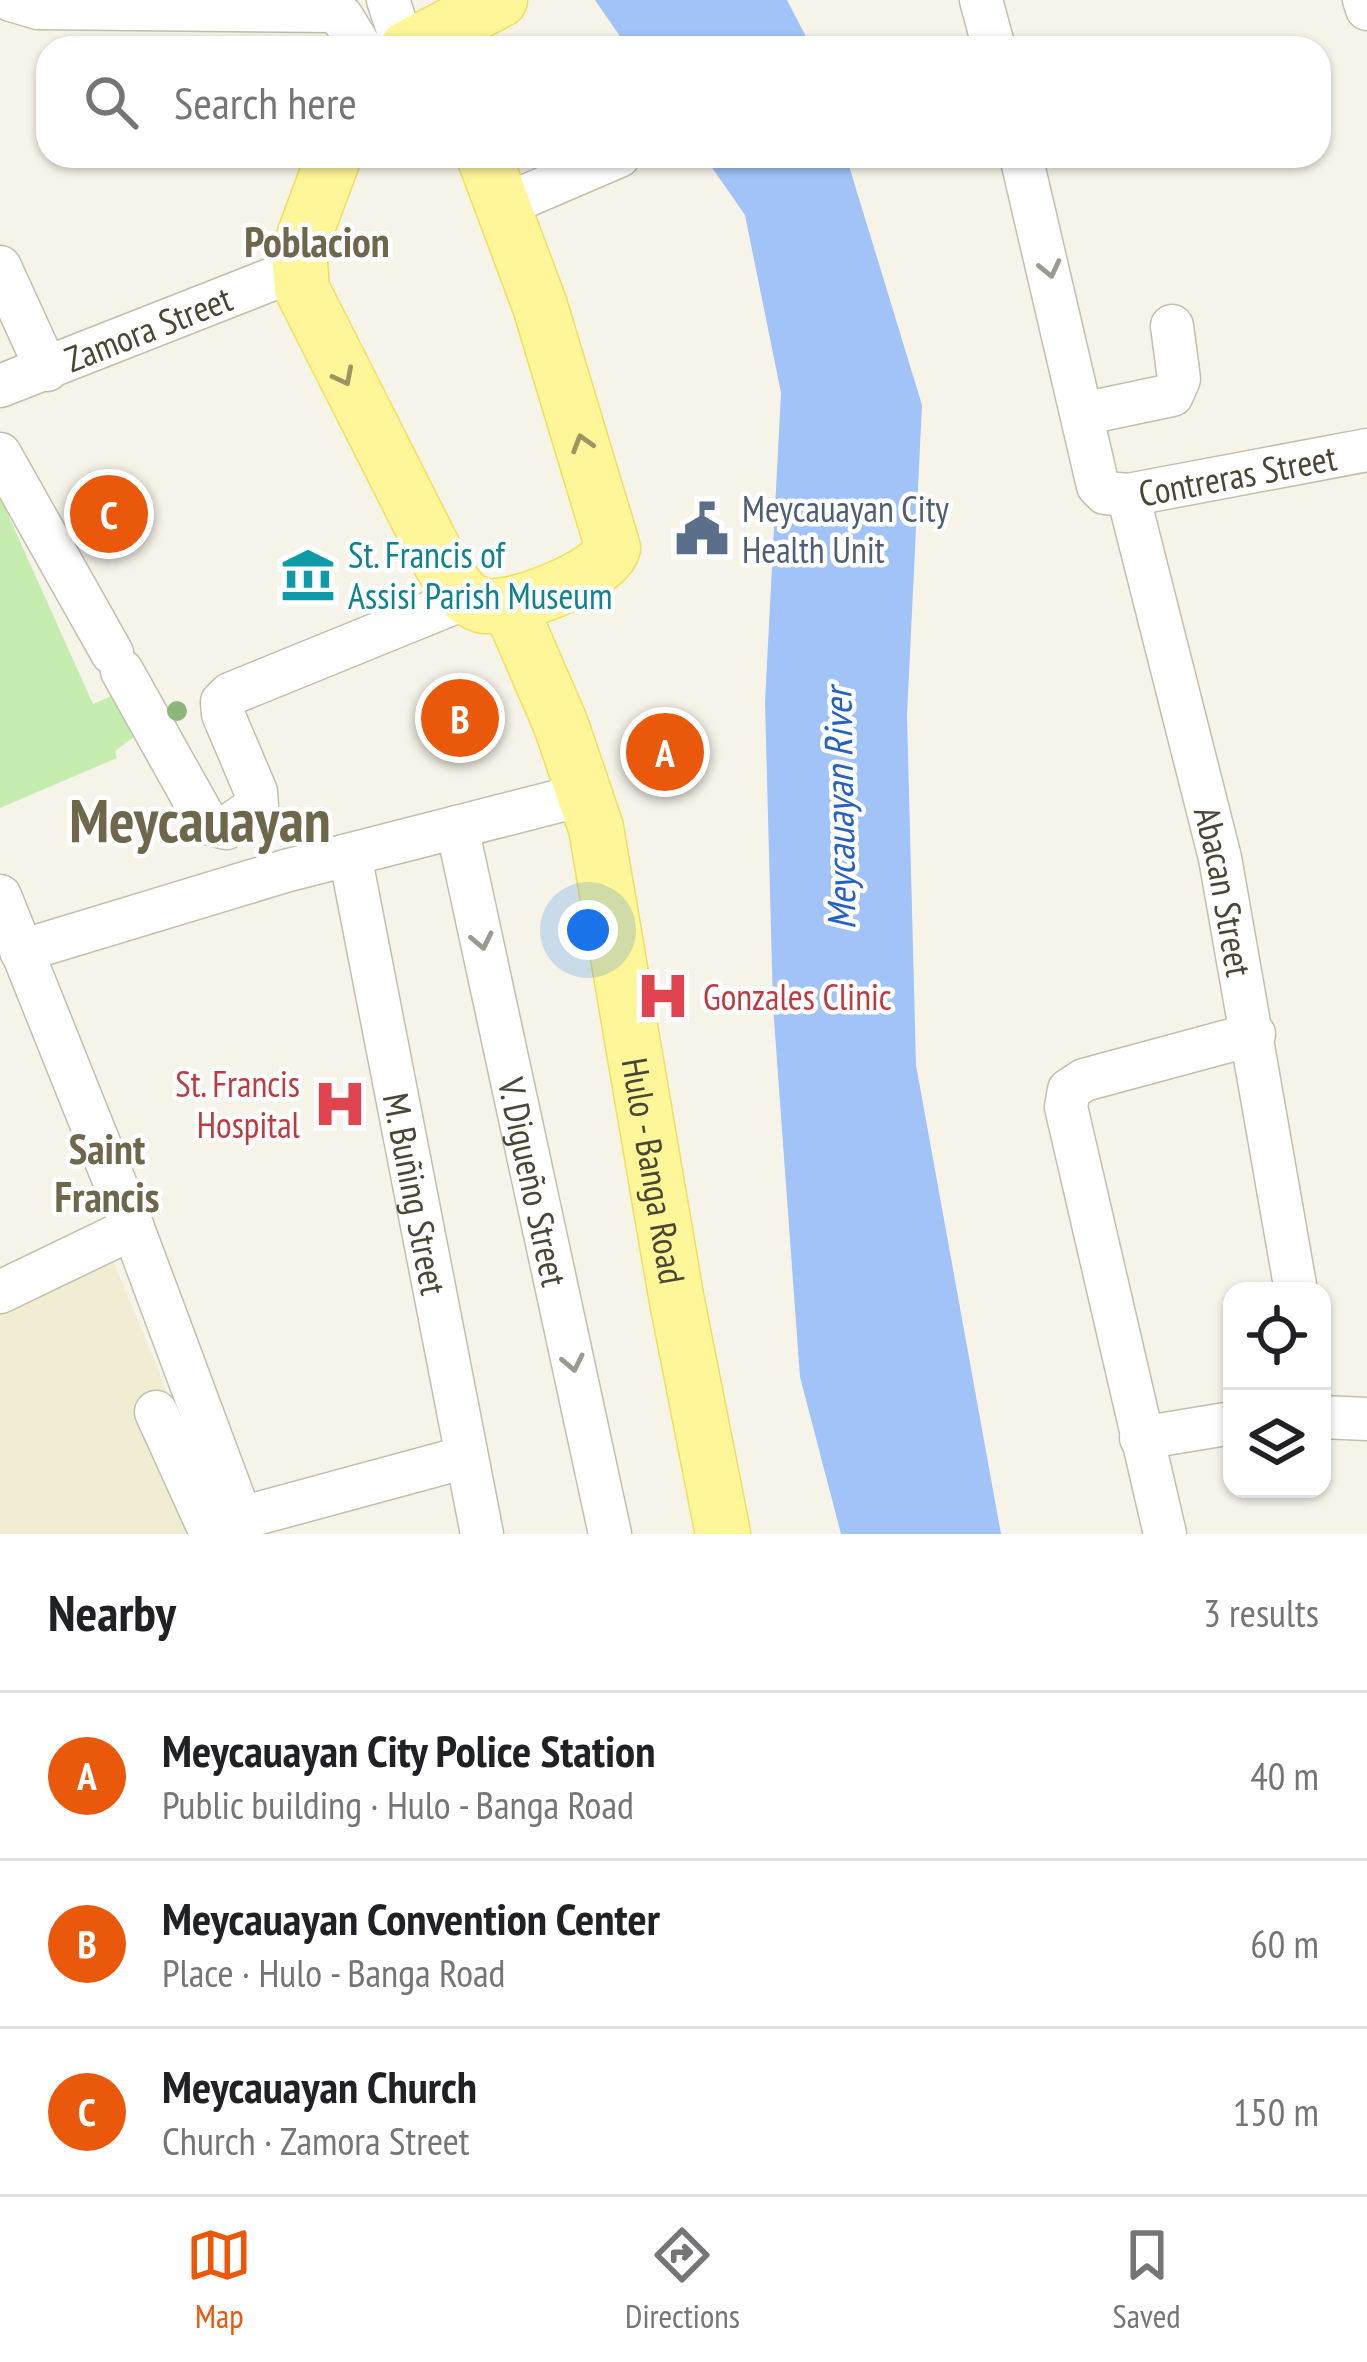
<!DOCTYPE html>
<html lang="en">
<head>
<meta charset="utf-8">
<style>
	body { margin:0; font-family:"PT Sans Narrow",sans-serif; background:#f2f2f2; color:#202124 }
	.controls { position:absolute; right:36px; bottom:36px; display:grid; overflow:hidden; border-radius:24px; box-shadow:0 3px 9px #0004 }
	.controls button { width:108px; height:108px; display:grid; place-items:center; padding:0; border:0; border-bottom:3px solid #e0e0e0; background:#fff; color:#202124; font:60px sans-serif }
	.you { position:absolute; left:588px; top:930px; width:42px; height:42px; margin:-30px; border:9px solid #fff; border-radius:50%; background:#1a73e8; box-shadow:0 0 0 18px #1a73e833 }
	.badge { display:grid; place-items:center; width:78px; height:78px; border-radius:50%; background:#ea580c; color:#fff; font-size:39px; font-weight:700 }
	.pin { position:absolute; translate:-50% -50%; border:6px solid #fff; box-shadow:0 3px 12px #0006 }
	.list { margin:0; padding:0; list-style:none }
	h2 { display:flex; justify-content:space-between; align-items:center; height:156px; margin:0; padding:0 48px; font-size:51px }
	h2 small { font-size:39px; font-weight:400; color:#757577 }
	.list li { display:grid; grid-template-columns:78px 1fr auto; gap:36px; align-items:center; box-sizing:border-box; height:168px; padding:0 48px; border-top:3px solid #e0e0e0 }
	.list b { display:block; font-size:45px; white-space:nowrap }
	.list p { margin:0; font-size:39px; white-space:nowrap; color:#757577 }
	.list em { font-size:39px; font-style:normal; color:#757577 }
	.icon { flex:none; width:66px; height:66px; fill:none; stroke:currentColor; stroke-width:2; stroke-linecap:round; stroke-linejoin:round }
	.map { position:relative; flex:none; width:1367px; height:1534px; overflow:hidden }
	.search { position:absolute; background:#fff; box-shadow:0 3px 9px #0004; left:36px; right:36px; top:36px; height:132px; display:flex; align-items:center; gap:30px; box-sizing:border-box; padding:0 42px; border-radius:36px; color:#757577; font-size:45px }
	.sheet { height:660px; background:#fff }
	nav { display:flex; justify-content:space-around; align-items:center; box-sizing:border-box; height:168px; border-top:3px solid #e0e0e0; background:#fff; font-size:33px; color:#757577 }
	nav a { display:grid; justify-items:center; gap:6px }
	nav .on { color:#ea580c }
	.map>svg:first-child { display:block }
	.education { fill:#f0edd2 }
	.green { fill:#c5edaf }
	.water { fill:#a1c3f7 }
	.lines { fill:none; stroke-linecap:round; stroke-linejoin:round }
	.minor-casing { stroke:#c2bfaa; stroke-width:45 }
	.major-casing { stroke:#efdf5e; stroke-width:57 }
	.minor { stroke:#fff; stroke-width:42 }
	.major { stroke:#fff699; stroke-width:54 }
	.tree { fill:#8cb67c }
	.oneway { stroke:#9b9990 }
	.oneway2 { stroke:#9b9563 }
	.labels { text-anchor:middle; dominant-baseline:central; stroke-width:9; stroke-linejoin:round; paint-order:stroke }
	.street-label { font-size:36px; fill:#4a4636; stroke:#fff }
	.service-label { font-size:36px; fill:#4e5e75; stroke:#fff; text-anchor:start }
	.culture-label { font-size:36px; fill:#0d838f; stroke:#fff; text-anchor:start }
	.health-label { font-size:36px; fill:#be3a42; stroke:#fff; text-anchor:start }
	.water-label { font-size:39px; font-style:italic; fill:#2461c2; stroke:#fff }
	.quarter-label { font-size:42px; font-weight:bold; fill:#6e674c; stroke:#fff }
	.town-label { font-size:60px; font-weight:bold; fill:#6e674c; stroke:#fff }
</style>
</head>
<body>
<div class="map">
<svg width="1367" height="1534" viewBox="0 0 1367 1534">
	<rect width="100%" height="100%" fill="#f6f4e9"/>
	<!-- education -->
	<path class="education" d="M106,1244L226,1534H0V1295Z"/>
	<!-- green -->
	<path class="green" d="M0,497L93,704L116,694L135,736L115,751L117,758L0,808Z"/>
	<!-- water -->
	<g class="water">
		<path d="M595,0H787L812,48H628Z"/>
		<path d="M704,156H846L922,405L907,715L916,1065L1001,1534H841L800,1377L773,1006L765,702L781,393L745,215Z"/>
	</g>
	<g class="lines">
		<defs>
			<g id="minor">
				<path d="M11,0L38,8L331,11L342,17L361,48"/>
				<path d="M388,0L404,48"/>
				<path d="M981,0L994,48"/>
				<path d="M1364,0L1367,9"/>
				<path id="s1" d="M1021,156L1098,486L1105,493L1128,495L1367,450"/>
				<path d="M505,205L619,156"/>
				<path d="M0,267L47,370"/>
				<path id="s2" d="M0,386L298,269"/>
				<path d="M1082,414L1172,395L1179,379L1172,326"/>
				<path d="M0,454L112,653"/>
				<path id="s3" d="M1128,495L1220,858L1296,1291"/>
				<path d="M122,671L207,823L226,828L257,806L256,792L223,714L222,702L230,694L466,598"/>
				<path id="s4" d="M457,827L610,1534"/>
				<path id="s5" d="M350,855L482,1534"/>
				<path d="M0,896L133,1228L241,1518"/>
				<path d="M21,951L285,871L586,794"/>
				<path d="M0,1292L133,1228"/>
				<path d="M156,1412L210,1531"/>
				<path d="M1322,1417L1367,1419"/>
				<path d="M1141,1438L1232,1423"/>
				<path d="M212,1534L241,1518L466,1457"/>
				<path d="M1165,1534L1066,1107L1069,1090L1084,1080L1254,1034"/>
			</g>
			<g id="major">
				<path d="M407,48L500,0"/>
				<path d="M334,156L299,250L302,289L442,566C452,582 462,599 481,605C508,614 606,575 613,548L540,306L484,156"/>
				<path id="s6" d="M510,607L561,725L596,828L676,1296L723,1534"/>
			</g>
		</defs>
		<!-- minor casing -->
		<use href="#minor" class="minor-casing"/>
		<!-- major casing -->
		<use href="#major" class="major-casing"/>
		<!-- minor -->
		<use href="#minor" class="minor"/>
		<!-- major -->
		<use href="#major" class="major"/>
	</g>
	<!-- trees -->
	<circle class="tree" cx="177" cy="711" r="10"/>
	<!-- one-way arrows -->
	<defs><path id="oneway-chevron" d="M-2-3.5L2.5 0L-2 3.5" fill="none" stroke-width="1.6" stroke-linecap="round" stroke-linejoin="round" transform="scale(3)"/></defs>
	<g class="oneway">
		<use href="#oneway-chevron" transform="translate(1050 269) rotate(77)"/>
		<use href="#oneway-chevron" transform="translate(482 941) rotate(78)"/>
		<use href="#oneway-chevron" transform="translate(573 1363) rotate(78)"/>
	</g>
	<g class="oneway2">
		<use href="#oneway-chevron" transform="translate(344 377) rotate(63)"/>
		<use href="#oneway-chevron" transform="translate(582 443) rotate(-107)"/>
	</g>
	<!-- icons -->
	<defs>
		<symbol id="civic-bare" viewBox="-9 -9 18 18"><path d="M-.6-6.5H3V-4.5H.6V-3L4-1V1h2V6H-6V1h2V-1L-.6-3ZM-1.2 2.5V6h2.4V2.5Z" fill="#5c6f8a" stroke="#fff" stroke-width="2.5" paint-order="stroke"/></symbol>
		<symbol id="museum-bare" viewBox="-9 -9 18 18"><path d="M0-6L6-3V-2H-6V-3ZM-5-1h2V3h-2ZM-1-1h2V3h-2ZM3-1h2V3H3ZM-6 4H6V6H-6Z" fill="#0f9aa8" stroke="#fff" stroke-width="2.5" paint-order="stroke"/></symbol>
		<symbol id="hospital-bare" viewBox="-9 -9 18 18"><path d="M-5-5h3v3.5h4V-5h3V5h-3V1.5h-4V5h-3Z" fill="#e0444e" stroke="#fff" stroke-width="2.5" paint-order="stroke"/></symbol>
	</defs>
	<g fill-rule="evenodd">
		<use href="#civic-bare" x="664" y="491" width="76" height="76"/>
		<use href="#museum-bare" x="270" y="537" width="76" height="76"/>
		<use href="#hospital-bare" x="625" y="958" width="76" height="76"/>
		<use href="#hospital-bare" x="302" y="1066" width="76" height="76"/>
	</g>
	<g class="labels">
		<!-- street labels -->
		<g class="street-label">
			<text stroke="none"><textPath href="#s2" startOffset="159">Zamora Street</textPath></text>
			<text stroke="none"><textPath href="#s1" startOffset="483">Contreras Street</textPath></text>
			<text stroke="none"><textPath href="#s3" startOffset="408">Abacan Street</textPath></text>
			<text stroke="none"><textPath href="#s6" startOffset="585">Hulo - Banga Road</textPath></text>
			<text stroke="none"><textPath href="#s4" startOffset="363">V. Digueño Street</textPath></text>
			<text stroke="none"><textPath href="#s5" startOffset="345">M. Buñing Street</textPath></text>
		</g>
		<!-- service labels -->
		<g class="service-label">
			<text x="742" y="508">Meycauayan City<tspan x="742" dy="41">Health Unit</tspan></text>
		</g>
		<!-- culture labels -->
		<g class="culture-label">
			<text x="348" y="554">St. Francis of<tspan x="348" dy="41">Assisi Parish Museum</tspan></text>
		</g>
		<!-- health labels -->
		<g class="health-label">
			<text x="703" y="996">Gonzales Clinic</text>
			<text x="300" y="1083" text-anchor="end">St. Francis<tspan x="300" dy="41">Hospital</tspan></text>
		</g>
		<!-- water labels -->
		<g class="water-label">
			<text transform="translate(839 809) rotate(-91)">Meycauayan River</text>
		</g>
		<!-- quarter labels -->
		<g class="quarter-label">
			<text x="317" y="241">Poblacion</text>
			<text x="107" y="1148">Saint<tspan x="107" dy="48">Francis</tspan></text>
		</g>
		<!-- town labels -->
		<g class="town-label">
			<text x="200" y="820">Meycauayan</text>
		</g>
	</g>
</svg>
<div class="controls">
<button><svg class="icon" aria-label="locate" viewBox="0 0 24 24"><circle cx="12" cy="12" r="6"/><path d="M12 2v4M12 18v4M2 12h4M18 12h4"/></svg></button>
<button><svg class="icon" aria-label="layers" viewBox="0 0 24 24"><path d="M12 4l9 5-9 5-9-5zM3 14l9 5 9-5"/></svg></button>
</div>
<div class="you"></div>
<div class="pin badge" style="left:665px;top:752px">A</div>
<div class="pin badge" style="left:460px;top:718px">B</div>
<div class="pin badge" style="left:109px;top:514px">C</div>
<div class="search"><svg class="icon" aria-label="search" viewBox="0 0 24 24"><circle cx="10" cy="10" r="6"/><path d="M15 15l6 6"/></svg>Search here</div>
</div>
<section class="sheet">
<h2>Nearby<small>3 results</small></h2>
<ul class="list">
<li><span class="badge">A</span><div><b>Meycauayan City Police Station</b><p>Public building · Hulo - Banga Road</p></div><em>40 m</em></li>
<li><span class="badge">B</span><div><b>Meycauayan Convention Center</b><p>Place · Hulo - Banga Road</p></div><em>60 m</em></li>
<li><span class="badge">C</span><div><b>Meycauayan Church</b><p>Church · Zamora Street</p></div><em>150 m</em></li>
</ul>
</section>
<nav>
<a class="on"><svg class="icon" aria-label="map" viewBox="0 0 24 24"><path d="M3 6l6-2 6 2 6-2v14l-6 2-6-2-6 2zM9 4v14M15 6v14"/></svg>Map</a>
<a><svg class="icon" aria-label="directions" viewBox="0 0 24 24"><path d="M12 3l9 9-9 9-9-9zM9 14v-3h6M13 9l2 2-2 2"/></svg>Directions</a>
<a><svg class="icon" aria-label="saved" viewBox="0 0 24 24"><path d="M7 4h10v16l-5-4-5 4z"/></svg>Saved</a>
</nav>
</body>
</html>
